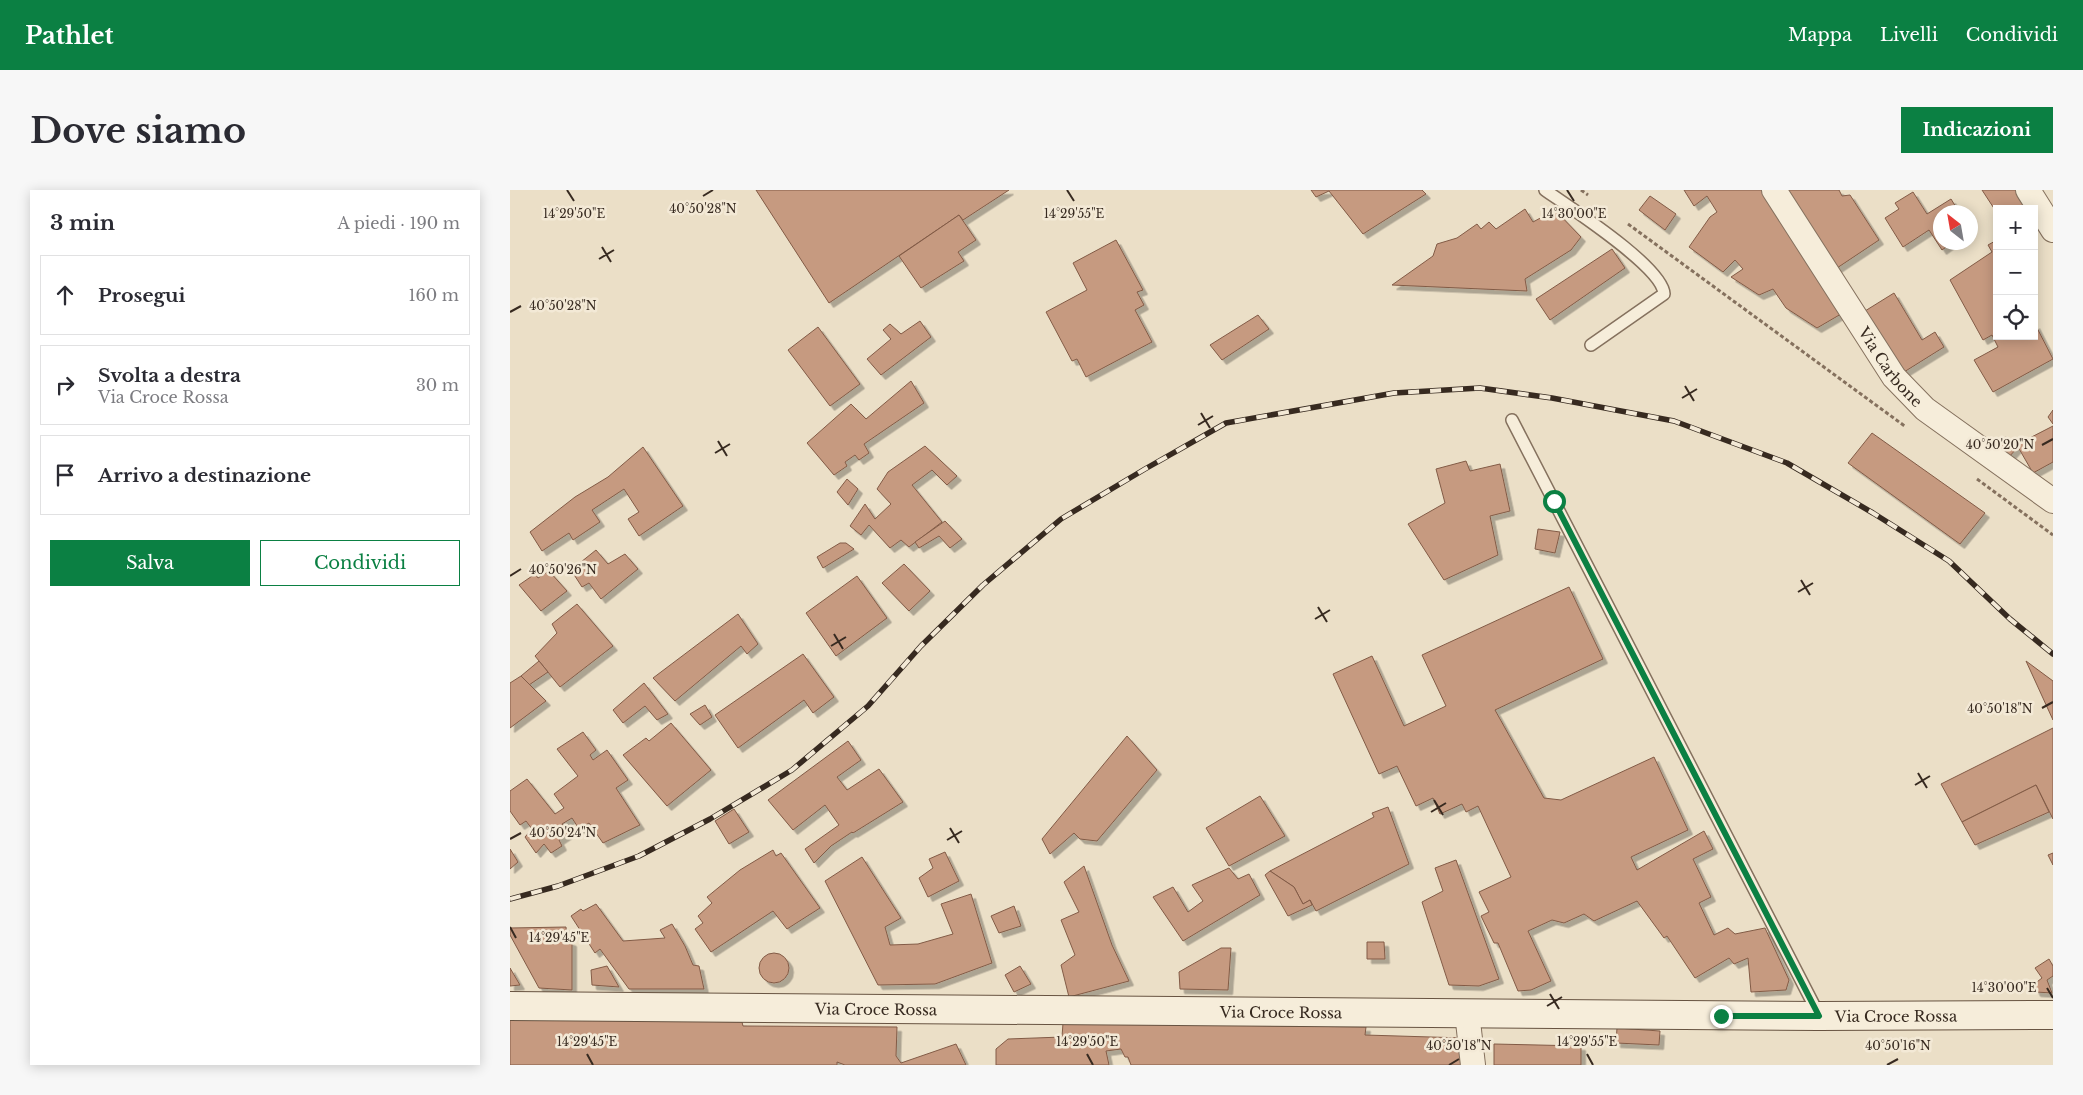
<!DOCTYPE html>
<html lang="it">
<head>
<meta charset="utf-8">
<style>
	body { margin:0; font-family:"Libre Baskerville",serif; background:#f7f7f7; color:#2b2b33 }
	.controls { position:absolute; right:15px; top:15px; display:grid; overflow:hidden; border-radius:0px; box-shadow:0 2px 12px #0003 }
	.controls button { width:45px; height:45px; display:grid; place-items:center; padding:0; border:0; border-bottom:1px solid #e1e1e2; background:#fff; color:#2b2b33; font:25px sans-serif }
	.compass { position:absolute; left:1423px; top:15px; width:45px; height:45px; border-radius:50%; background:#fff; box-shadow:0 2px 12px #0003; rotate:329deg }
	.stop { position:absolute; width:15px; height:15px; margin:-11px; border:4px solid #0b8043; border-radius:50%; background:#fff }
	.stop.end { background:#0b8043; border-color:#fff; box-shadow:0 1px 5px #0008 }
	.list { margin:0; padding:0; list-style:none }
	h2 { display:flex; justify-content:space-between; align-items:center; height:65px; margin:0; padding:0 20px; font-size:21px }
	h2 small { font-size:16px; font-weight:400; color:#7c7c81 }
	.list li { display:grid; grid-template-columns:32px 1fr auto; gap:15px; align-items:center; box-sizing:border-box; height:80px; margin:0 10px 10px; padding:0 10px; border:1px solid #e1e1e2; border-radius:0px }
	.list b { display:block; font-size:19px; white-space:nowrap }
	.list p { margin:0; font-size:16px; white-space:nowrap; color:#7c7c81 }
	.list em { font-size:16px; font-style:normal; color:#7c7c81 }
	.actions { display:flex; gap:10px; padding:15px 20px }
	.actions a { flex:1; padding:11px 0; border:1px solid #0b8043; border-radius:0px; text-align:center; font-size:18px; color:#0b8043 }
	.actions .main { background:#0b8043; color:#fff }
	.icon { flex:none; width:28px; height:28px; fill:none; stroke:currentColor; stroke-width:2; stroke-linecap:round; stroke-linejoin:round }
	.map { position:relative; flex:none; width:1543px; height:875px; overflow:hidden; border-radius:0px }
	header { display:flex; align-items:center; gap:30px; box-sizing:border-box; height:70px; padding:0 25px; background:#0b8043; color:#fff }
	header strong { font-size:24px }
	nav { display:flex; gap:28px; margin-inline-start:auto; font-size:18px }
	.intro { display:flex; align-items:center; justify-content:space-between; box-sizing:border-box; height:120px; padding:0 30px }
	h1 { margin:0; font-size:35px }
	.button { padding:12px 22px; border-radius:0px; background:#0b8043; color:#fff; font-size:18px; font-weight:700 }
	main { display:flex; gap:30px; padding:0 30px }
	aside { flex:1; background:#fff; border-radius:0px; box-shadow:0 2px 12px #0003 }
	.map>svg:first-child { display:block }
	.building { fill:#c69a80; stroke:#825b46; filter:url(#shadow) }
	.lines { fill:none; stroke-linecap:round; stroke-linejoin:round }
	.lane-casing { stroke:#85715e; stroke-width:14 }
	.street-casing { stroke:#85715e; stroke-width:26 }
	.secondary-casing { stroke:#675341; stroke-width:30 }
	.path { stroke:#85715e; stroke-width:3; stroke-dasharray:4 2.5; stroke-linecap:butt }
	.lane { stroke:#f6edda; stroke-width:11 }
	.street { stroke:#f6edda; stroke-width:24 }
	.secondary { stroke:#f6edda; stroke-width:28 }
	.rail-casing { stroke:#372a20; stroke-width:5.5 }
	.rail { stroke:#f3e9d6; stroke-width:4; stroke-dasharray:11; stroke-linecap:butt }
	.route { stroke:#0b8043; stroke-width:6 }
	.ticks { fill:none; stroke:#372a20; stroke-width:2 }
	.labels { text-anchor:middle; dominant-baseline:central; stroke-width:5; stroke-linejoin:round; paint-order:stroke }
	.street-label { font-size:15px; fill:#372a20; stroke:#f3e9d6 }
	.ticks-label { font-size:12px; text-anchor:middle; fill:#372a20; stroke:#f3e9d6; stroke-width:5; stroke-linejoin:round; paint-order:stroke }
</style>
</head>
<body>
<header>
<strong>Pathlet</strong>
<nav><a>Mappa</a><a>Livelli</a><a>Condividi</a></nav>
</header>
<div class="intro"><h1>Dove siamo</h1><a class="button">Indicazioni</a></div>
<main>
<aside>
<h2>3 min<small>A piedi · 190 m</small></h2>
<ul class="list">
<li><svg class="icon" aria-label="ahead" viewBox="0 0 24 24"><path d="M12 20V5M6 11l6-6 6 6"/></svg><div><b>Prosegui</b></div><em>160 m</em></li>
<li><svg class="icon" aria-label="right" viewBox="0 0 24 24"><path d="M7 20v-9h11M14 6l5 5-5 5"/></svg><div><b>Svolta a destra</b><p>Via Croce Rossa</p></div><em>30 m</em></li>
<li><svg class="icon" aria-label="arrive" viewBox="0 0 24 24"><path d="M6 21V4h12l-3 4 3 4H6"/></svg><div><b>Arrivo a destinazione</b></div></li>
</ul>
<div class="actions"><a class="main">Salva</a><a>Condividi</a></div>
</aside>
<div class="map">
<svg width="1543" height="875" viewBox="0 0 1543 875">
	<defs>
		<filter id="shadow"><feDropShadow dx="4.5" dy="4.5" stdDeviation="0" flood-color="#0004"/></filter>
	</defs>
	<rect width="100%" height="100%" fill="#ebdfc7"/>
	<!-- building -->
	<g class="building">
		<path d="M246,0H499L453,30L449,25L319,113Z"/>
		<path d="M801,0H912L916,4L853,44L819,1L806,7Z"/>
		<path d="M1174,0H1252L1331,124L1307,138L1276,118L1263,99L1249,105L1221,87L1233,79L1225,70L1213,82L1179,57L1200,27L1207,22L1197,6L1184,16Z"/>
		<path d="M1275,0H1329L1332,6L1340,5L1369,50L1324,80Z"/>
		<path d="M1472,0H1514L1521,19H1487V23Z"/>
		<path d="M1403,2L1417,24L1441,9L1449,22H1430V52H1443L1432,60L1419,40L1393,57L1375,28L1389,19L1385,13Z"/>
		<path d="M1140,6L1166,24L1155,40L1129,20Z"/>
		<path d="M1015,19L1023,32L1045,20L1071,47L1061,60L1015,89L1017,101L882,95L923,66L927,54L947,48L967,34L971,39L979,32L986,39Z"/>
		<path d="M449,25L466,50L448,62L454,71L411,98L389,66Z"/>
		<path d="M606,50L633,100L627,102L634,115L625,120L642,152L576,187L567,169L562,171L536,122L577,100L563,73Z"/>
		<path d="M1487,50V90L1484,92L1487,97V146H1524L1525,134L1543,169L1483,202L1464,170L1488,157L1482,145L1473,150L1440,90L1482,62L1478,55Z"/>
		<path d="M1102,59L1115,78L1040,130L1026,109Z"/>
		<path d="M1384,103L1412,150L1425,142L1434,157L1394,182L1355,121Z"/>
		<path d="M748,125L759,139L712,170L700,155Z"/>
		<path d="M410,131L421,147L371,185L357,169L381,149L373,140L380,134L391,144Z"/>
		<path d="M308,137L350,194L320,216L278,160Z"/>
		<path d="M401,191L414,213L354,254L359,263L349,270L345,265L335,272L337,276L324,285L297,253L341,214L356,229Z"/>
		<path d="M1543,220V234L1538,227Z"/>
		<path d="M1543,236V272L1523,283L1508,257L1498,268L1483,255L1496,247L1506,255Z"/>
		<path d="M1362,243L1475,323L1450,354L1338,273Z"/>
		<path d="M415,256L447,286L437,295L422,280L402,295L432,332L399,357L391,350L380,358L359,335L351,345L340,336L355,314L365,329L381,314L367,299L378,282Z"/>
		<path d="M133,257L173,316L129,346L118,329L129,322L114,299L82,320L90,332L63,350L59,343L32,361L20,342L65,307L98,287Z"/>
		<path d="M956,271L960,281L990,274L1000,321L980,326L988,365L934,390L898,334L935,313L926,279Z"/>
		<path d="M337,289L348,299L338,315L327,302Z"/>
		<path d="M435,331L452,349L440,358L429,346L409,358L405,352Z"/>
		<path d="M1028,339L1050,342L1045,363L1025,359Z"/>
		<path d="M330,353H336L344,359L313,378L307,367Z"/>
		<path d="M86,360L98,374L115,364L128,379L91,409L79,393L72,397L61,380Z"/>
		<path d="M394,374L420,401L399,421L372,393Z"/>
		<path d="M39,381L57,401L31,421L9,395L25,384L28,388Z"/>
		<path d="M347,386L377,428L326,466L296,423Z"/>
		<path d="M1059,397L1093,469L985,520L1034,608L1051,610L1144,567L1178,640L1121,667L1127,680L1194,641L1203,659L1183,669L1201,707L1189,713L1204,745L1218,738L1225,744L1255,738L1279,790L1276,800L1241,802L1238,768L1224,774L1219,768L1185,788L1157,746L1154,748L1127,711L1084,731L1074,724L1054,733L1042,730L1018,741L1041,791L1021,800L1008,801L988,753H984L971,726L979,722L969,702L1001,687L968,616L956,622L952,614L930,624L923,608L906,616L887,576L869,584L823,484L862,466L894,536L936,516L912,465Z"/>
		<path d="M67,414L103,456L50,497L25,466L47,443L42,434Z"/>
		<path d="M228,424L248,454L237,464L231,456L165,511L143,488Z"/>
		<path d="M293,464L324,507L303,523L294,510L228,558L205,525Z"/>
		<path d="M29,471L38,482L19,495L11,486Z"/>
		<path d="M1516,471L1543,491V530Z"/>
		<path d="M11,486L36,511L0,538V493Z"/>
		<path d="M134,493L158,524L147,530L135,516L113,533L103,520Z"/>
		<path d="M195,515L202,527L190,535L180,524Z"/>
		<path d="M161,533L201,580L157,616L113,565L136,548L139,551Z"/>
		<path d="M1543,538V629L1526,595L1452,632L1431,594Z"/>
		<path d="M73,542L86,560L80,565L83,570L97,560L118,590L106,598L130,635L93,653L79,633L69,639L62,628L52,634L58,644L49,650L52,656L41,663L34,654L26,663L15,647L22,639L16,631L10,635L0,621V601L17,589L45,624L54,618L44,604L68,586L47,559Z"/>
		<path d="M617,546L647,580L587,651L570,649L564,643L540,664L532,649Z"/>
		<path d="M338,551L351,570L327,587L337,600L369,579L393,612L343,643L342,642L321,656L304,673L295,659L329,635L315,615L283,640L258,610Z"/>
		<path d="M1526,595L1539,622L1465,655L1452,632Z"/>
		<path d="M750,606L775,646L719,676L696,638Z"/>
		<path d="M878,617L899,674L806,721L800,710L793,714L784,697L760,681L864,627L862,623Z"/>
		<path d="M224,619L239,642L219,654L205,631Z"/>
		<path d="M0,659L8,672L0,679Z"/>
		<path d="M263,660L266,666L271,663L310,718L277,739L263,721L201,762L185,739L193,733L188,726L202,713L197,707L230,680Z"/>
		<path d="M435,662L449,691L418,707L409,688L423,678L419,669Z"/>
		<path d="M1543,663V675L1538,665Z"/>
		<path d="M352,667L391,728L375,737L380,755L408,754L443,744L431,714L461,704L482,773L425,794L368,795L315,691Z"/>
		<path d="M946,670L989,789L969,796L939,795L912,712L933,701L925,678Z"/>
		<path d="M574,676L602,755L619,791L559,807L551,775L565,765L551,730L569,722L554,692Z"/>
		<path d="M719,678L728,689L739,684L750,705L673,751L643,707L663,697L678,722L693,711L682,695Z"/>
		<path d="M760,681L784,697L793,714L800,710L802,715L778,726L755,685Z"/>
		<path d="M86,714L113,751L155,748L150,740L162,734L175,756L183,775L189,776L194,799H119L90,759L85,763L61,726L71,719L73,721Z"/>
		<path d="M504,716L511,736L489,743L481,726Z"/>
		<path d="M56,737L57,750L62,752V800L29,798L0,745V738Z"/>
		<path d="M857,752H874L875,769H857Z"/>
		<path d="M711,758H721L718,800L670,799L669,782Z"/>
		<circle cx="264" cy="778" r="15"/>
		<path d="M1539,769L1543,776V786L1537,790L1542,803L1526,802L1523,795L1532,788L1525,778Z"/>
		<path d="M97,776L109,797L82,795L81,780Z"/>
		<path d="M510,776L521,794L504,802L495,785Z"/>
		<path d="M0,778L10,795L0,796Z"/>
		<path d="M0,828L232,832L233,836L387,837L386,866L391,873L446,854L456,875H335L327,872V875H0Z"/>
		<path d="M553,833L856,837L855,845L954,848L953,875H621L618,867H615L611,859L596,861L599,875H486V859L498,849L552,847Z"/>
		<path d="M1107,838L1150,841L1149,855L1106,853Z"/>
		<path d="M984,854L1071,856V875H984Z"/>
	</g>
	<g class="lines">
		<defs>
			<g id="lane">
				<path d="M1035,0C1059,17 1153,77 1154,104L1081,155"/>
				<path d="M1002,230L1309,825"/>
			</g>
			<g id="street">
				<path id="s1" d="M1264,0L1384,187L1415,219L1543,311"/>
				<path d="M1518,0L1543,40"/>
				<path d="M957,823L963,875"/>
			</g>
			<g id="secondary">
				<path id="s2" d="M0,816L1309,826L1543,825"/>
			</g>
		</defs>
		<!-- lane casing -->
		<use href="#lane" class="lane-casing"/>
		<!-- street casing -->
		<use href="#street" class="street-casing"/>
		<!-- secondary casing -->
		<use href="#secondary" class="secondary-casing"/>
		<!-- path -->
		<g class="path">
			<path d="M1071,0L1078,5"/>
			<path d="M1118,34L1396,237"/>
			<path d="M1467,289L1543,345"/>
		</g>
		<!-- lane -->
		<use href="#lane" class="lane"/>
		<!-- street -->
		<use href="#street" class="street"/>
		<!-- secondary -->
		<use href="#secondary" class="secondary"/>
		<defs>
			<path id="rail" d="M0,709L48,696L129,666L200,629L282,580L358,516L411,456L473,395L551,329L635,279L716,233L884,203L970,198L1042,208L1164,231L1277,273L1363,323L1439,371L1500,429L1543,464"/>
		</defs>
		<!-- rail casing -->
		<use href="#rail" class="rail-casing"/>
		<!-- rail -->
		<use href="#rail" class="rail"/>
	</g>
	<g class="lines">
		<!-- route -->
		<path class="route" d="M1044,311L1309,826H1211"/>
	</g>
	<!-- ticks -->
	<path class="ticks" d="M57,0L64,11M557,0L564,11M1057,0L1064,11M193,6L203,0M92,57L101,72M89,69L104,60M0,122L11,116M1175,196L1184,211M1172,208L1187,199M691,223L700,238M688,235L703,226M208,251L217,266M1532,255L1543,249M205,263L220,254M0,386L11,379M1291,390L1300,405M1288,402L1303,393M808,417L817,432M805,429L820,420M324,444L333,459M321,456L336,447M1532,518L1543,512M1408,583L1417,598M1405,595L1420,586M924,610L933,625M921,622L936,613M440,638L449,653M0,649L11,643M437,650L452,641M0,737L6,748M1537,798L1543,808M1040,804L1049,819M1037,816L1052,807M77,864L83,875M577,864L583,875M1077,864L1083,875M939,875L949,869M1377,875L1388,869"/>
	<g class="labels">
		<!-- street labels -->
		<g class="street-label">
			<text stroke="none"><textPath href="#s1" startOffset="212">Via Carbone</textPath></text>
			<text stroke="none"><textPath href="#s2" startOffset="366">Via Croce Rossa</textPath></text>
			<text stroke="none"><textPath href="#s2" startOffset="771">Via Croce Rossa</textPath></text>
			<text stroke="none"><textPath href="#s2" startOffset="1386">Via Croce Rossa</textPath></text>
		</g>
	</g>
	<g class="ticks-label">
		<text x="193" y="23">40°50'28"N</text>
		<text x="64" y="28">14°29'50"E</text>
		<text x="564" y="28">14°29'55"E</text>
		<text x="1064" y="28">14°30'00"E</text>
		<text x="53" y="120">40°50'28"N</text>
		<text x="1490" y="259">40°50'20"N</text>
		<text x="53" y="384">40°50'26"N</text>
		<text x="1490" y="523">40°50'18"N</text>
		<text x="53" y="647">40°50'24"N</text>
		<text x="49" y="752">14°29'45"E</text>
		<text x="1494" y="802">14°30'00"E</text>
		<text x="77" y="856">14°29'45"E</text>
		<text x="577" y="856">14°29'50"E</text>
		<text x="1077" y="856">14°29'55"E</text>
		<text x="949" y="860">40°50'18"N</text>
		<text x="1388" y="860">40°50'16"N</text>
	</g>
</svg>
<div class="controls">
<button>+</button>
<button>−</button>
<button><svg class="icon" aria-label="locate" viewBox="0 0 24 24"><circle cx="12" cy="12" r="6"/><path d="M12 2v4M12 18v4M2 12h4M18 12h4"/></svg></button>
</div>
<svg class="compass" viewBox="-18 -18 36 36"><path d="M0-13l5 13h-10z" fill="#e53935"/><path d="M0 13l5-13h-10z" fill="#7c7c81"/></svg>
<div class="stop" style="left:1044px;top:311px"></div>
<div class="stop end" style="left:1211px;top:826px"></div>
</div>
</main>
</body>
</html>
